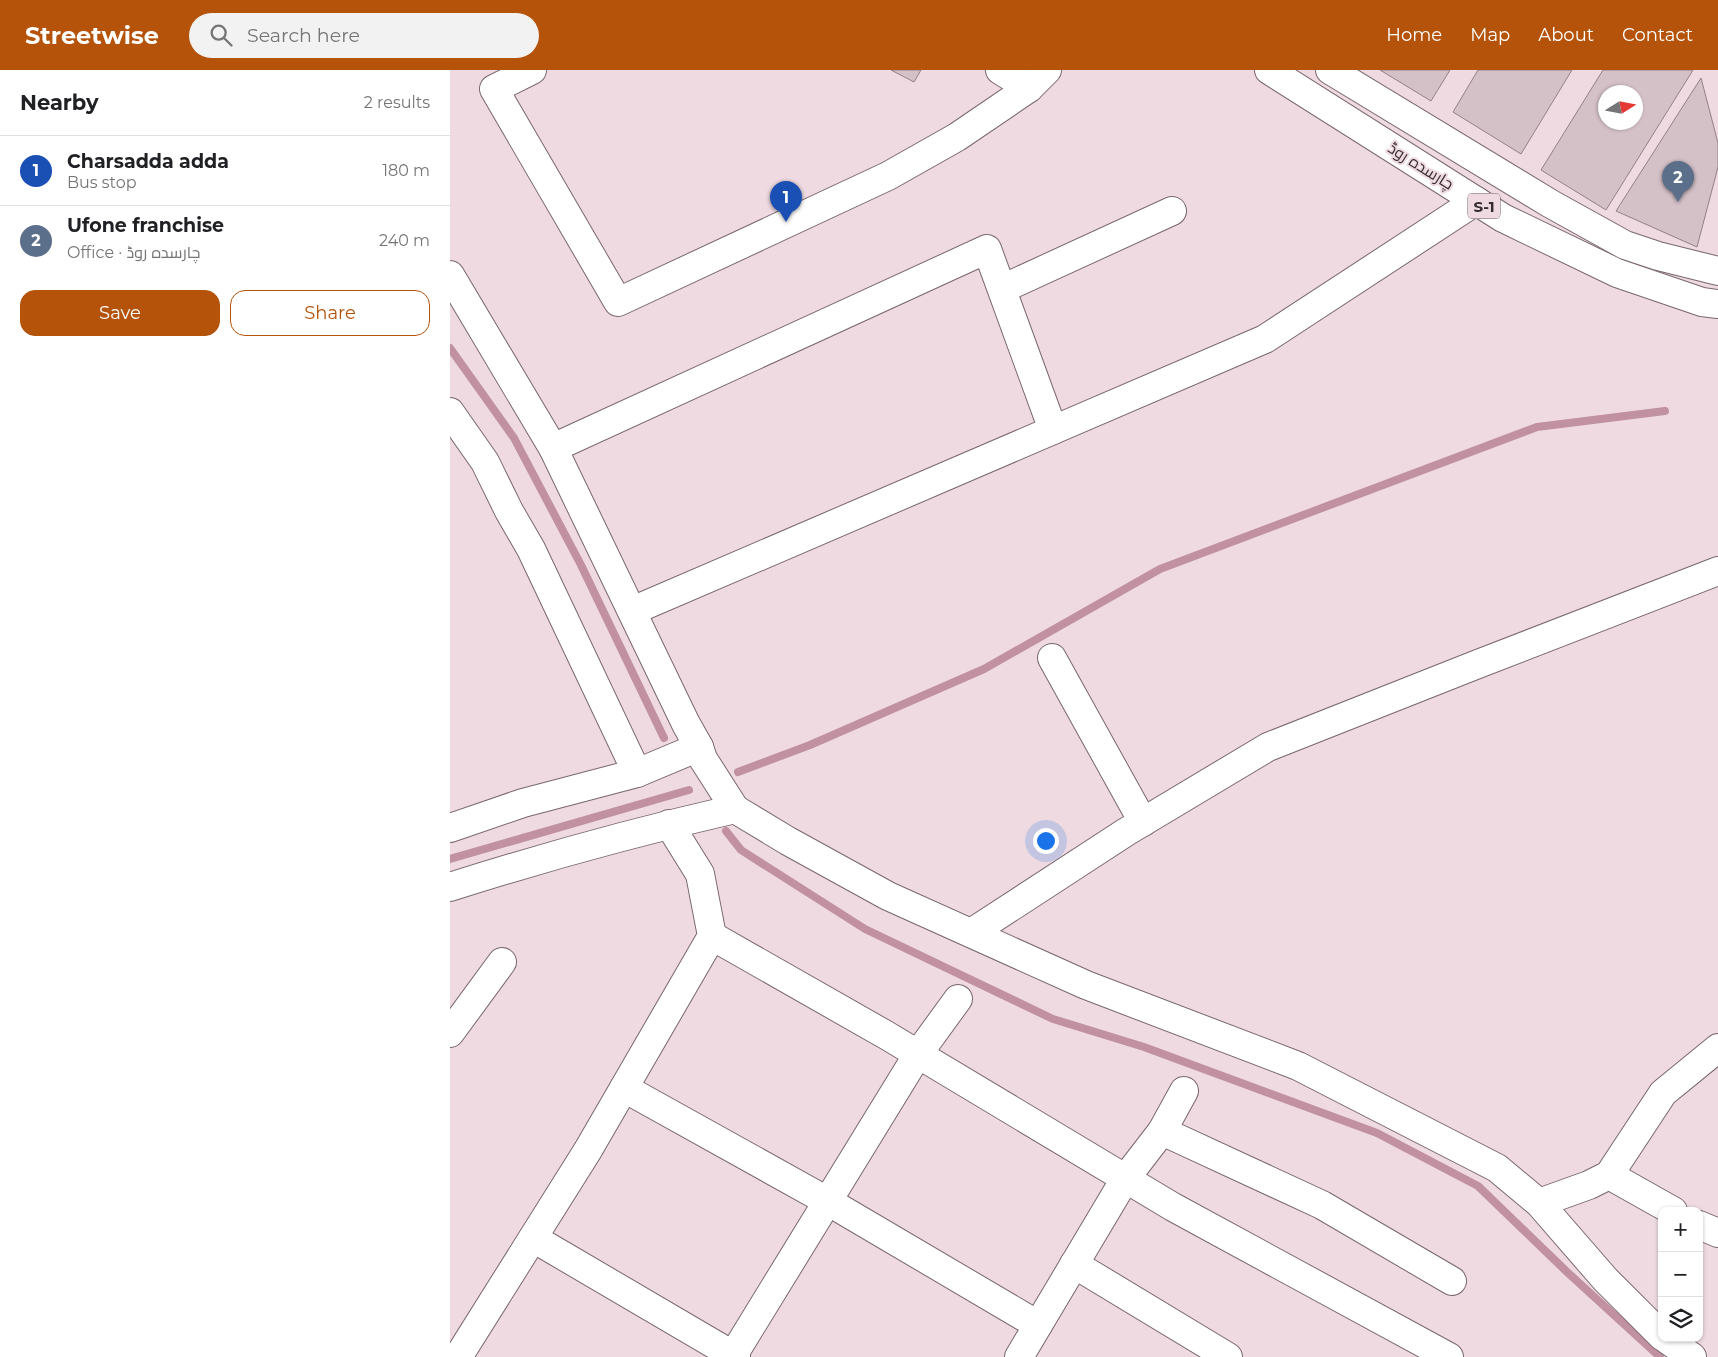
<!DOCTYPE html>
<html lang="en">
<head>
<meta charset="utf-8">
<style>
	body { margin:0; font-family:Montserrat,Cairo,sans-serif; background:#f2f2f2; color:#202124 }
	.controls { position:absolute; right:15px; bottom:15px; display:grid; overflow:hidden; border-radius:10px; box-shadow:0 1px 4px #0004 }
	.controls button { width:45px; height:45px; display:grid; place-items:center; padding:0; border:0; border-bottom:1px solid #e0e0e0; background:#fff; color:#202124; font:25px sans-serif }
	.compass { position:absolute; left:1148px; top:15px; width:45px; height:45px; border-radius:50%; background:#fff; box-shadow:0 1px 4px #0004; rotate:79deg }
	.you { position:absolute; left:595px; top:770px; width:18px; height:18px; margin:-12px; border:4px solid #fff; border-radius:50%; background:#1a73e8; box-shadow:0 0 0 8px #1a73e833 }
	.badge { display:grid; place-items:center; width:32px; height:32px; border-radius:50%; background:#b45309; color:#fff; font-size:16px; font-weight:700 }
	.pin { position:absolute; translate:-50% -41px; filter:drop-shadow(0 1px 2px #0008) }
	.pin::after { content:''; position:absolute; top:26px; width:18px; height:15px; background:inherit; clip-path:polygon(0 0,100% 0,50% 100%) }
	.list { margin:0; padding:0; list-style:none }
	h2 { display:flex; justify-content:space-between; align-items:center; height:65px; margin:0; padding:0 20px; font-size:21px }
	h2 small { font-size:16px; font-weight:400; color:#757577 }
	.list li { display:grid; grid-template-columns:32px 1fr auto; gap:15px; align-items:center; box-sizing:border-box; height:70px; padding:0 20px; border-top:1px solid #e0e0e0 }
	.list b { display:block; font-size:19px; white-space:nowrap }
	.list p { margin:0; font-size:16px; white-space:nowrap; color:#757577 }
	.list em { font-size:16px; font-style:normal; color:#757577 }
	.actions { display:flex; gap:10px; padding:15px 20px }
	.actions a { flex:1; padding:11px 0; border:1px solid #b45309; border-radius:15px; text-align:center; font-size:18px; color:#b45309 }
	.actions .main { background:#b45309; color:#fff }
	.icon { flex:none; width:28px; height:28px; fill:none; stroke:currentColor; stroke-width:2; stroke-linecap:round; stroke-linejoin:round }
	.map { position:relative; flex:none; width:1268px; height:1287px; overflow:hidden }
	header { display:flex; align-items:center; gap:30px; box-sizing:border-box; height:70px; padding:0 25px; background:#b45309; color:#fff }
	header strong { font-size:24px }
	nav { display:flex; gap:28px; margin-inline-start:auto; font-size:18px }
	.search { width:350px; height:45px; background:#f2f2f2; display:flex; align-items:center; gap:12px; box-sizing:border-box; padding:0 18px; border-radius:28px; color:#757577; font-size:19px }
	main { display:flex }
	aside { flex:1; background:#fff }
	.map>svg:first-child { display:block }
	.lines { fill:none; stroke-linecap:round; stroke-linejoin:round }
	.stream { stroke:#c191a2; stroke-width:8 }
	.building { fill:#d4c1c7; stroke:#938186; fill-rule:evenodd }
	.minor-casing { stroke:#79676d; stroke-width:30 }
	.major-casing { stroke:#79676d; stroke-width:30 }
	.minor { stroke:#fff; stroke-width:28 }
	.major { stroke:#fff; stroke-width:28 }
	.labels { text-anchor:middle; dominant-baseline:central; stroke-width:4; stroke-linejoin:round; paint-order:stroke }
	.shield { fill:#eedae0; stroke:#6c6064; stroke-width:1 }
	.shield-label { font-size:15px; font-weight:bold; fill:#342c2f }
	.street-label { font-size:16px; fill:#342c2f; stroke:#eedae0 }
</style>
</head>
<body>
<header>
<strong>Streetwise</strong>
<div class="search"><svg class="icon" aria-label="search" viewBox="0 0 24 24"><circle cx="10" cy="10" r="6"/><path d="M15 15l6 6"/></svg>Search here</div>
<nav><a>Home</a><a>Map</a><a>About</a><a>Contact</a></nav>
</header>
<main>
<aside>
<h2>Nearby<small>2 results</small></h2>
<ul class="list">
<li><span class="badge" style="background:#1a4fb4">1</span><div><b>Charsadda adda</b><p>Bus stop</p></div><em>180 m</em></li>
<li><span class="badge" style="background:#5c6f8a">2</span><div><b>Ufone franchise</b><p>Office · چارسدہ روڈ</p></div><em>240 m</em></li>
</ul>
<div class="actions"><a class="main">Save</a><a>Share</a></div>
</aside>
<div class="map">
<svg width="1268" height="1287" viewBox="0 0 1268 1287">
	<rect width="100%" height="100%" fill="#eedae0"/>
	<g class="lines">
		<!-- stream -->
		<g class="stream">
			<path d="M0,278L64,368L131,495L214,668"/>
			<path d="M288,702L360,675L534,599L710,499L1087,357L1215,341"/>
			<path d="M276,761L291,780L415,859L603,949L694,977L927,1063L1028,1116L1116,1201L1210,1287"/>
			<path d="M0,789L239,720"/>
		</g>
	</g>
	<!-- building -->
	<g class="building">
		<path d="M441,0H471L464,12Z"/>
		<path d="M930,0H1000L981,31Z"/>
		<path d="M1028,0H1122L1071,84L1003,42Z"/>
		<path d="M1153,0H1243L1156,140L1091,100ZM1156,22H1186V52H1156Z"/>
		<path d="M1251,8L1268,73V97L1247,177L1166,141Z"/>
	</g>
	<g class="lines">
		<defs>
			<g id="minor">
				<path d="M82,0L44,19L168,232L438,106L507,67L579,18L597,0"/>
				<path d="M550,0L579,18"/>
				<path d="M0,205L103,378L236,654L249,677L253,689L285,739L338,771L438,826L636,915L848,996L1047,1098L1089,1133L1155,1209L1212,1266"/>
				<path d="M552,219L722,141"/>
				<path d="M0,342L35,392L59,441L81,479L187,703"/>
				<path d="M103,378L537,179L603,360"/>
				<path d="M182,541L815,269L1026,131"/>
				<path d="M602,588L693,752"/>
				<path d="M0,758L73,733L187,703L249,677"/>
				<path d="M0,817C94,787 189,761 285,739"/>
				<path d="M521,863L676,762L818,677L1028,594L1268,501"/>
				<path d="M262,866L436,965L723,1137L999,1287"/>
				<path d="M0,963L52,892"/>
				<path d="M174,1018L379,1132L588,1255"/>
				<path d="M712,1061L872,1135L1002,1211"/>
				<path d="M1159,1105L1223,1141"/>
				<path d="M1089,1133L1139,1115L1159,1105L1213,1023L1268,978"/>
				<path d="M1249,1155L1268,1163"/>
				<path d="M83,1168L286,1287"/>
				<path d="M624,1194L778,1287"/>
				<path d="M1215,1268L1242,1287"/>
				<path d="M8,1287L138,1080L262,866L250,804L219,754"/>
				<path d="M282,1287L468,984L508,929"/>
				<path d="M569,1287L675,1109L712,1061L734,1021"/>
			</g>
			<g id="major">
				<path d="M819,0L1053,148L1167,203L1252,232L1268,234"/>
				<path d="M880,0L1101,134L1175,175L1208,186L1268,201"/>
			</g>
		</defs>
		<!-- minor casing -->
		<use href="#minor" class="minor-casing"/>
		<!-- major casing -->
		<use href="#major" class="major-casing"/>
		<!-- minor -->
		<use href="#minor" class="minor"/>
		<!-- major -->
		<use href="#major" class="major"/>
	</g>
	<g class="labels">
		<!-- shield labels -->
		<rect class="shield" x="1018" y="123.5" width="32" height="25" rx="4"/>
		<g class="shield-label">
			<text x="1034" y="136">S-1</text>
		</g>
		<!-- street labels -->
		<g class="street-label">
			<text transform="translate(971 96) rotate(32)">چارسدہ روڈ</text>
		</g>
	</g>
</svg>
<div class="controls">
<button>+</button>
<button>−</button>
<button><svg class="icon" aria-label="layers" viewBox="0 0 24 24"><path d="M12 4l9 5-9 5-9-5zM3 14l9 5 9-5"/></svg></button>
</div>
<svg class="compass" viewBox="-18 -18 36 36"><path d="M0-13l5 13h-10z" fill="#e53935"/><path d="M0 13l5-13h-10z" fill="#757577"/></svg>
<div class="you"></div>
<div class="pin badge" style="left:336px;top:152px;background:#1a4fb4">1</div>
<div class="pin badge" style="left:1228px;top:132px;background:#5c6f8a">2</div>
</div>
</main>
</body>
</html>
